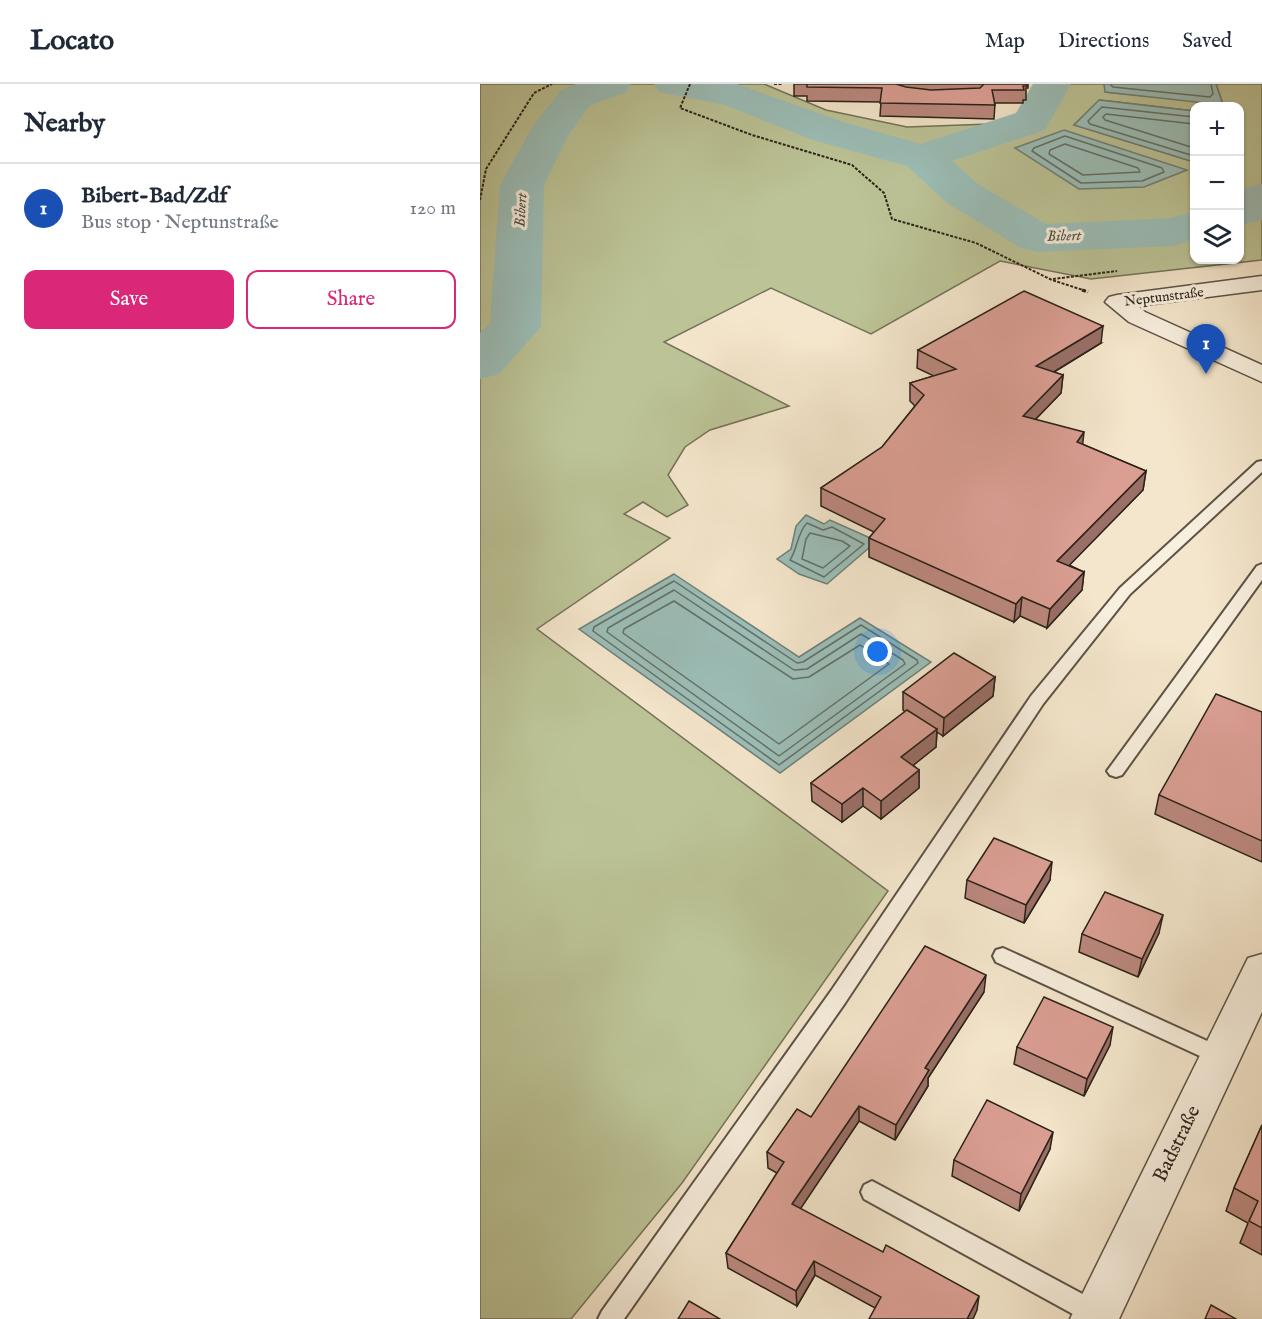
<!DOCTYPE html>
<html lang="en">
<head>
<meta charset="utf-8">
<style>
	body { margin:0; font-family:"IM FELL English",serif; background:#f6f6f7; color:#1f2937 }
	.controls { position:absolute; right:18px; top:18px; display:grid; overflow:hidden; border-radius:12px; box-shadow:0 2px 4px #0004 }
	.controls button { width:54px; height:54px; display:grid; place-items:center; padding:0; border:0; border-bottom:2px solid #e0e1e3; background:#fff; color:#1f2937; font:30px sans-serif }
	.you { position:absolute; left:398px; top:568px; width:21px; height:21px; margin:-15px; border:4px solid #fff; border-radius:50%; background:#1a73e8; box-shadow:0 0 0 9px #1a73e833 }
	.badge { display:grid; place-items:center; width:39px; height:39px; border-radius:50%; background:#db2777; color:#fff; font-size:20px; font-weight:700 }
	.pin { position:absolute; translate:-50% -50px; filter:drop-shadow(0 2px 3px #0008) }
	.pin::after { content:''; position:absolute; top:32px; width:21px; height:18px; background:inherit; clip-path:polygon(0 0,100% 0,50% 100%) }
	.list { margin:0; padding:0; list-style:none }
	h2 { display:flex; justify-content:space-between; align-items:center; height:78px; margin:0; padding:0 24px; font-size:26px }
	h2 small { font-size:20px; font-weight:400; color:#747a83 }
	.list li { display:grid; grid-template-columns:39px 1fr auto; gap:18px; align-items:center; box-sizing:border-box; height:90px; padding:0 24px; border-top:2px solid #e0e1e3 }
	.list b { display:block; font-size:22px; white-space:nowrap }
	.list p { margin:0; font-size:20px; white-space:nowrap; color:#747a83 }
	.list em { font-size:20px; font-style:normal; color:#747a83 }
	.actions { display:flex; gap:12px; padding:18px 24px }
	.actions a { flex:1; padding:14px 0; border:2px solid #db2777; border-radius:12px; text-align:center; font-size:21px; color:#db2777 }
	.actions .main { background:#db2777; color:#fff }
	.icon { flex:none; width:33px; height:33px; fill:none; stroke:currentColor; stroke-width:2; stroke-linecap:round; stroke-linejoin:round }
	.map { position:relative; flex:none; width:782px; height:1235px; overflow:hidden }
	header { display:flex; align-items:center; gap:36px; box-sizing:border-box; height:84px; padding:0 30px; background:#fff; border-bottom:2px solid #e0e1e3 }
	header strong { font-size:28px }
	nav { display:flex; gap:33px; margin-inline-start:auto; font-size:21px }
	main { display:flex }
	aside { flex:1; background:#fff }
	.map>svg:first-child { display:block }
	.green { fill:#bcc497; stroke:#737358; stroke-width:1.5; fill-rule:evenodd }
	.water { fill:#9cbfb9; stroke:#6e8079; stroke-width:1.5 }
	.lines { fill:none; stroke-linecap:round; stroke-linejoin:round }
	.shore { stroke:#637068; stroke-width:1.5 }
	.river { fill:#9cbfb9; fill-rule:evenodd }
	.service-casing { stroke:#5c5345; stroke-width:4 }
	.minor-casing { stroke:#5c5345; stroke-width:3 }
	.path-far1 { stroke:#2a2218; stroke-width:2; stroke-dasharray:3 1.5; stroke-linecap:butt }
	.path { stroke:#2a2218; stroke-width:3; stroke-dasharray:4 2; stroke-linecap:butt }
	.service { fill:#f8efde; fill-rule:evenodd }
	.minor { fill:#f8efde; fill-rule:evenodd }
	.wall { fill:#bb887e; stroke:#2a2218; stroke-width:1.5 }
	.shaded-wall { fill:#996f67; stroke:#2a2218; stroke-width:1.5 }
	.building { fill:#da9e93; stroke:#2a2218; stroke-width:1.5 }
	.labels { text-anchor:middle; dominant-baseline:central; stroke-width:6; stroke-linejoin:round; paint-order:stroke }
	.far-street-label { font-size:14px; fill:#2a2218; stroke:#f8efde }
	.far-water-label { font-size:15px; font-style:italic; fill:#4c5148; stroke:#f8efde }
	.near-street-label { font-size:20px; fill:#2a2218; stroke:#f8efde }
</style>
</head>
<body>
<header>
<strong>Locato</strong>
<nav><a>Map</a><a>Directions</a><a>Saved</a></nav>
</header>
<main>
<aside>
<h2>Nearby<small></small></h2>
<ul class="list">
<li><span class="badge" style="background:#1a4fb4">1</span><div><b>Bibert-Bad/Zdf</b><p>Bus stop · Neptunstraße</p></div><em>120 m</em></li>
</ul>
<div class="actions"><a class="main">Save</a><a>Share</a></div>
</aside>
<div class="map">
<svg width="782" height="1235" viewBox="0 0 782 1235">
	<rect width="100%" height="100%" fill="#f4e6cc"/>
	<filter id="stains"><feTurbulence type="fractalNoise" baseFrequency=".00333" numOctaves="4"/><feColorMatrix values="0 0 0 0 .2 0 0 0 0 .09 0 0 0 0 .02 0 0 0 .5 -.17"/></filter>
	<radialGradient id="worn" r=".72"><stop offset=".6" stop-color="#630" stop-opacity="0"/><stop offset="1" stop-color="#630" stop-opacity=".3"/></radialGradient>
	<!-- green -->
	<path class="green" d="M0,0H284L346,26L427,43L537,39L583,0H624L626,8L743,20L736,0H782V176L611,195L520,177L391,250L291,204L184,258L309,322L230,346L205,363L188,391L208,421L187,433L163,418L144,430L190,454L57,545L408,807L202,1099L91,1235H0ZM620,16L714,27V22H760V176H714V78L594,41Z"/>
	<!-- water -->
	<g class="water">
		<path d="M624,0H736L743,21L625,8Z"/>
		<path d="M619,16L714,27V78L594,41Z"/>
		<path d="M584,46L707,86L664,103L599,105L535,64Z"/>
		<path d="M326,431L344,440L350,436L397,457L347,500L319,490L297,475L311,465L316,442Z"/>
		<path d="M194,490L319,573L380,534L451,578L300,689L99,545Z"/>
	</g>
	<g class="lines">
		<!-- shore -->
		<g class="shore">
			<path d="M630,0L633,3L730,13L733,10L731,0"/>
			<path d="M714,33L622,23L608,37L610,40L714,72"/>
			<path d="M714,40L626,30L623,33L625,36L714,64"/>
			<path d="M585,52L682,84L684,88L662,97L601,99L552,67L554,64Z"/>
			<path d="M585,60L658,84L660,88L603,91L569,70L570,66Z"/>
			<path d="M327,439L343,446L352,443L384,460L344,493L310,476C318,464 317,449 327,439Z"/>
			<path d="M330,449L362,457L370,462L343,484L322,475L326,455Z"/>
			<path d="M194,497L317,579L323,578L381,541L437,576L438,579L299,681L113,547L114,543Z"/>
			<path d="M194,506L314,586L327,585L381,550L423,576L425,580L299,672L127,548L128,544Z"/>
			<path d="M194,517L313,595L329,593L380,561L409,580L299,660L143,549L144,545Z"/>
		</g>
		<!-- river -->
		<g class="river">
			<path d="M96,0H151L146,8L109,22L88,52L64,101L61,243L19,290L0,295V249L10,239L20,101L53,42L81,6Z"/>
			<path d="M174,0H257L363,38L441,60L536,29L553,0H591L565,46L472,77L498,100L566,140L691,134L714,128V156L693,162L557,168L541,164L466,118L427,82L333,56L245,21L179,8Z"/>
			<path d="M782,100V136L760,141V110L766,104Z"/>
		</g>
		<defs>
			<g id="service">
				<path d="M782,377V388L650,510L563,620L365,919L144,1235H118L122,1227L351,907L551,612L640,504L777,378Z"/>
				<path d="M782,480V496L642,691L636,693L630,691L627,687L630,683L777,482Z"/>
				<path d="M523,864L747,966L750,972L747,978L740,981L733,978L516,878L513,872L516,866Z"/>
				<path d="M392,1097L623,1221L627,1229L624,1235H602L384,1115L381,1108L384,1101Z"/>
			</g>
			<g id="minor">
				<path d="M782,192V206L658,222L665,228L782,281V298L649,238L625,218L629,213L637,211Z"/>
				<path d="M782,870V928L639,1235H590L768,874Z"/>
			</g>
		</defs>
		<!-- service casing -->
		<use href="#service" class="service-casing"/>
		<!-- minor casing -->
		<use href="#minor" class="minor-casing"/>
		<!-- path-far1 -->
		<g class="path-far1">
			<path d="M210,0L200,24L272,51L372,81L404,109L412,135L496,159L572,196L606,207"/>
			<path d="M294,0H303"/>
			<path d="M0,116L6,85L54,9L72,0"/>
			<path d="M573,195L637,187"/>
		</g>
		<!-- path -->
		<path class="path" d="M602,206L608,208"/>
		<!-- service -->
		<use href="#service" class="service"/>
		<!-- minor -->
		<use href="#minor" class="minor"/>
	</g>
	<!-- wall -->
	<g class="wall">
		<path d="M314,0H548V4H546V16H543V19H515L514,35L400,32L401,18L327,17V12H314Z"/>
		<path d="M621,259L574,288L583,291L581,309L555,336L602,360L666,387L663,406L589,481L604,488L602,506L567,544L540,532L534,538L389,473V454L394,448L341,422V404L402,363L435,322L430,317V299L454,292L437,284L438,266Z"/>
		<path d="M515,593L513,612L463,652L457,648L456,663L433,681L439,686V704L401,735L383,722L362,738L332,717L331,699L425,628L423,626V608Z"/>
		<path d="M782,628V778L675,730L679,711Z"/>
		<path d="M487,796H570L544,839L485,814Z"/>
		<path d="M679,849L658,893L599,868L602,850Z"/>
		<path d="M504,908L448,994V1002L415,1056L379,1037L320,1125L497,1226L395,1224L335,1191L317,1222L248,1184L246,1169L297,1089L288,1084L287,1068L331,1033Z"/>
		<path d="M630,961L604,1012L534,980L537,963Z"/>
		<path d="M782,1041V1171L760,1159L768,1139L746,1127L754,1104Z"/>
		<path d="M570,1065L539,1127L472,1092L474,1076Z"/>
	</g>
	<!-- shaded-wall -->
	<g class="shaded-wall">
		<path d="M623,242L621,259L554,300L556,282Z"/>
		<path d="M583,291L581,309L541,350L543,332Z"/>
		<path d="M604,348L602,366L597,358Z"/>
		<path d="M666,387L663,406L575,496L577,477Z"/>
		<path d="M604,488L602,506L567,544L570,525Z"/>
		<path d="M542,513L540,532L534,538L536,520Z"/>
		<path d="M515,593L513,612L463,652L464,634Z"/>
		<path d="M457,645L456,663L420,692L421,673Z"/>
		<path d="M439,686V704L401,735V717Z"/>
		<path d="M383,704V722L362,738V720Z"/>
		<path d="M572,778L570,796L544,839L546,821Z"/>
		<path d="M683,831L679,849L658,893L662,875Z"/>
		<path d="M506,891L504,908L448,994V1002L415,1056L416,1041L445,984Z"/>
		<path d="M633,943L630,961L604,1012L607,995Z"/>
		<path d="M379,1022V1037L313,1136L312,1120Z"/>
		<path d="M573,1048L570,1065L539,1127L541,1110Z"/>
		<path d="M334,1177L335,1191L317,1222L316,1207Z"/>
		<path d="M499,1212L497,1226L493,1235H487Z"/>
	</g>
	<!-- building -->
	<g class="building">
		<path d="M327,0H416L426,3L451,6L500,4L504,0H546L547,2H543L544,6H512L515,21L400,19L402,4L327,3Z"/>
		<path d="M544,207L623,242L556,282L583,291L543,332L604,348L597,358L666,387L577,477L604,488L570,525L542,513L536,520L389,454L405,435L341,404L402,363L444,311L430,299L476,285L438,266Z"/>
		<path d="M474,569L515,593L464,634L423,608Z"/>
		<path d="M736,610L782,628V757L679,711Z"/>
		<path d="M427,626L457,645L421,673L439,686L401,717L383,704L362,720L331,699Z"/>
		<path d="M514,754L572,778L546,821L487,796Z"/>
		<path d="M625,808L683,831L662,875L602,850Z"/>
		<path d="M445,862L506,891L445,984L449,986L416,1041L379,1022L312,1120L403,1168L406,1161L499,1212L487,1235H389L401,1213L334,1177L316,1207L246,1169L304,1078L287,1068L317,1025L331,1033Z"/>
		<path d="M564,913L633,943L607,995L537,963Z"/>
		<path d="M507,1016L573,1048L541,1110L474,1076Z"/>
		<path d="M782,1041V1144L769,1137L778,1117L754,1104Z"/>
		<path d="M209,1217L240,1235H198Z"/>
		<path d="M731,1221L756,1235H725Z"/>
	</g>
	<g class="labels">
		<!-- far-street labels -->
		<g class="far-street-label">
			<text transform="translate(684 213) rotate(-7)">Neptunstraße</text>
		</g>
		<!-- far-water labels -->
		<g class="far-water-label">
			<text transform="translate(41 126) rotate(-87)">Bibert</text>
			<text transform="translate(584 152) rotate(-2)">Bibert</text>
		</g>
		<!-- near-street labels -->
		<g class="near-street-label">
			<text transform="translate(697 1060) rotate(-64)">Badstraße</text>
		</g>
	</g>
	<rect width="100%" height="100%" filter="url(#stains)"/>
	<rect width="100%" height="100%" fill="url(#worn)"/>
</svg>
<div class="controls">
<button>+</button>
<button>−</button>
<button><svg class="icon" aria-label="layers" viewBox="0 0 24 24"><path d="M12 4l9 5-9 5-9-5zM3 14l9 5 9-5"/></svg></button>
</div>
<div class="you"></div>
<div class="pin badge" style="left:726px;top:290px;background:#1a4fb4">1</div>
</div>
</main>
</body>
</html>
